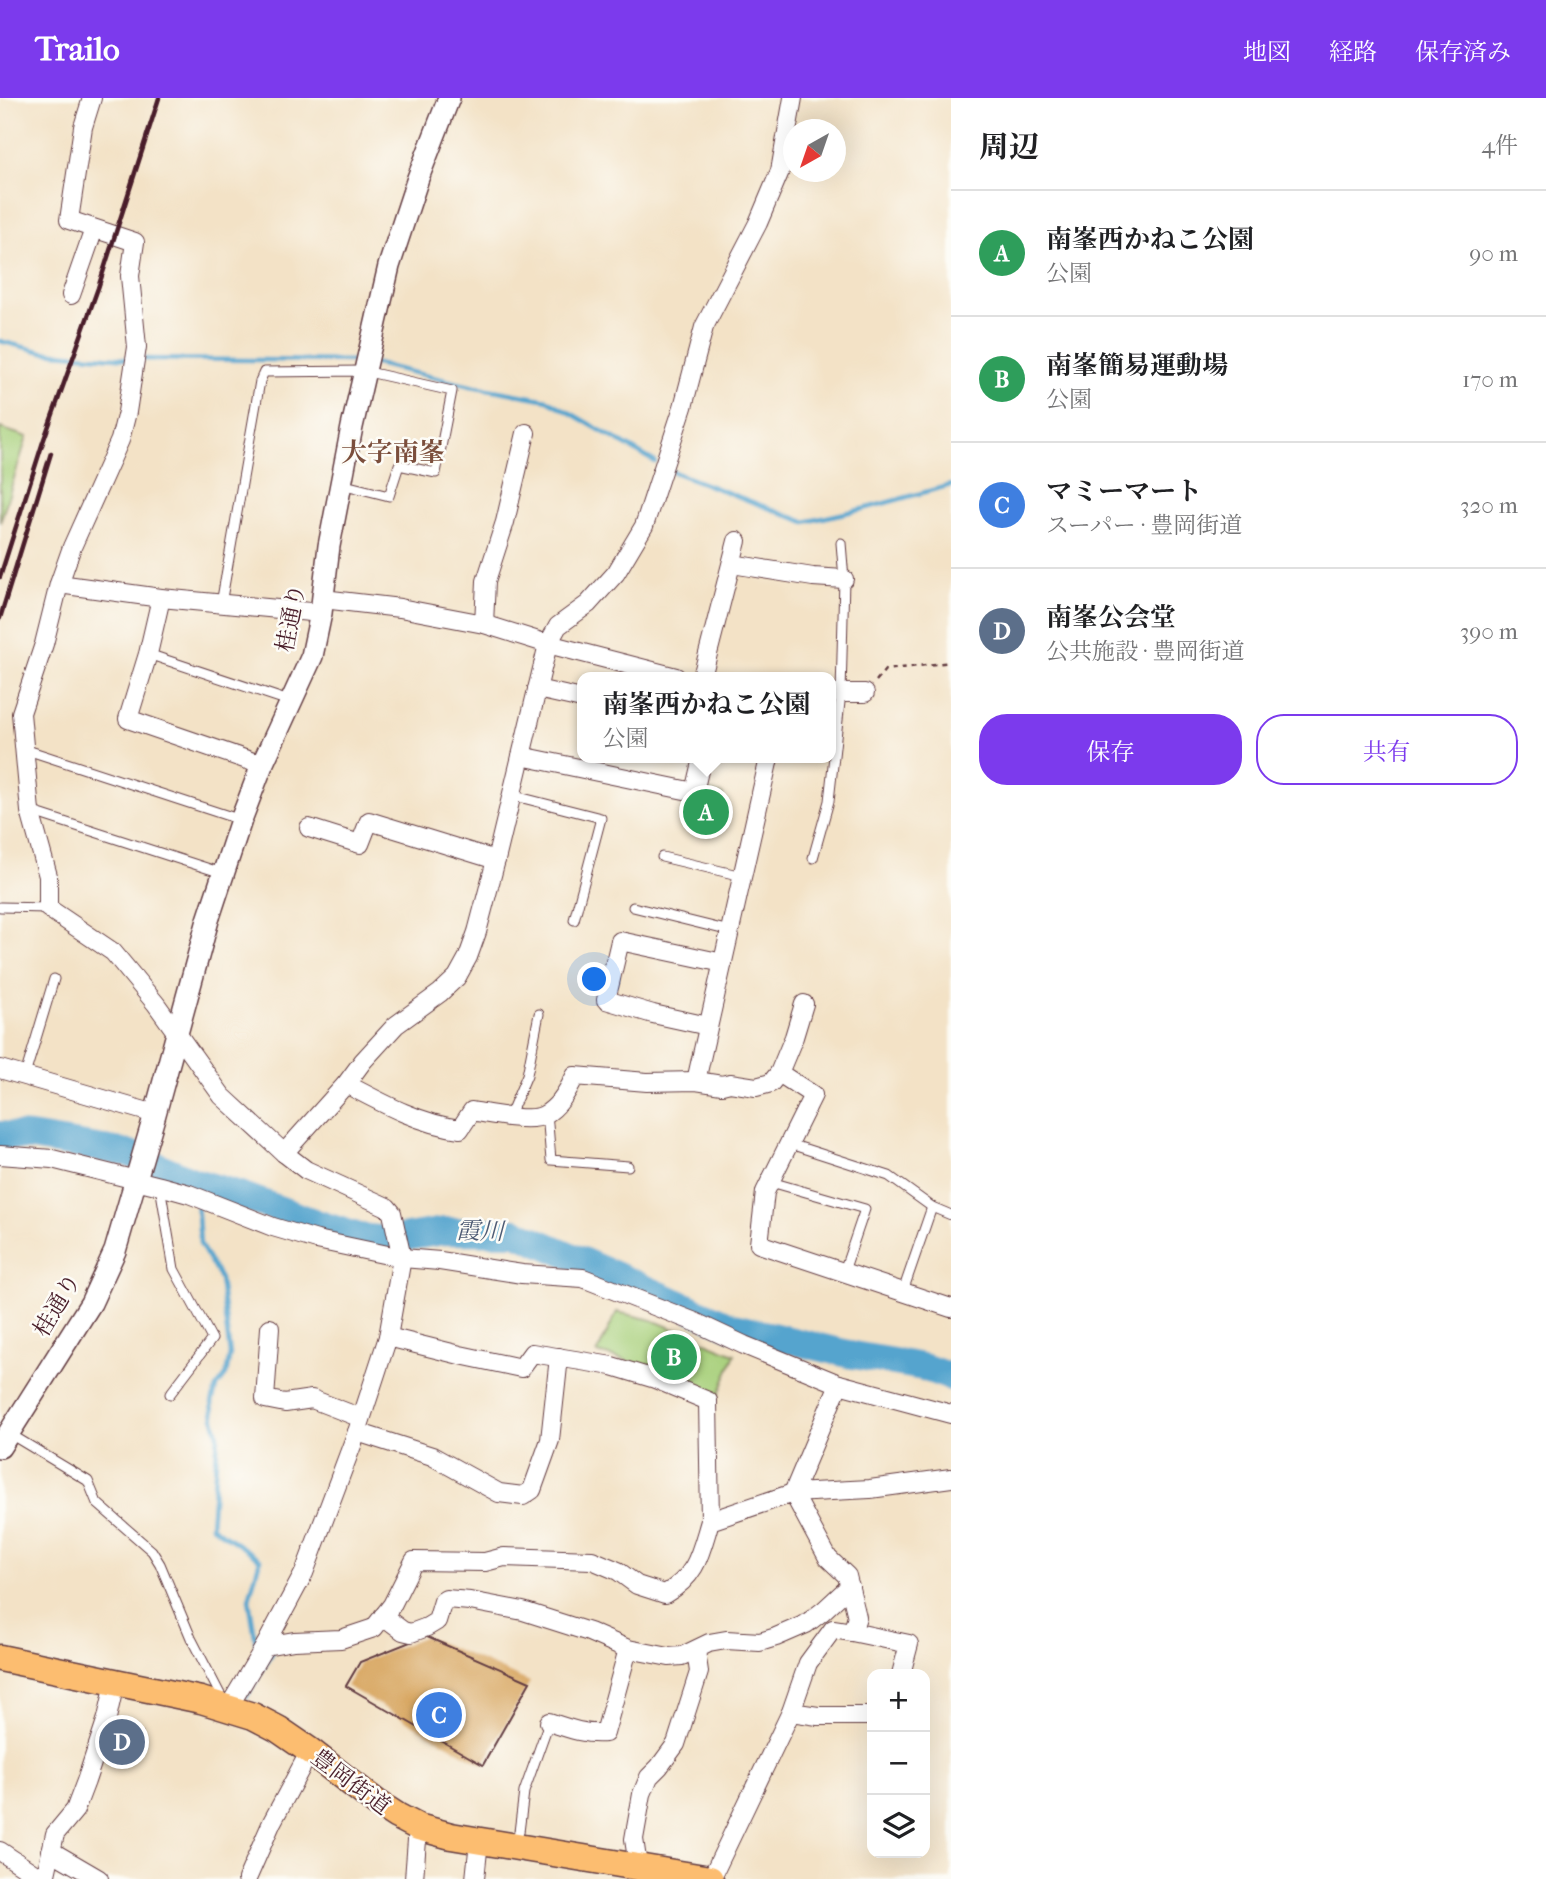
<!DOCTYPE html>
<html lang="ja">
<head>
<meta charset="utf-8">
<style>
	body { margin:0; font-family:"IM FELL French Canon","Noto Serif JP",serif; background:#f2f2f2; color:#202124 }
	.controls { position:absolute; right:21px; bottom:21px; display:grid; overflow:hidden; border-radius:14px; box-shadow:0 7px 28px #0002 }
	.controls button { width:63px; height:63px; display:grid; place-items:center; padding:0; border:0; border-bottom:2px solid #e0e0e0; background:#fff; color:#202124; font:35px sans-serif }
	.compass { position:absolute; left:783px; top:21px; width:63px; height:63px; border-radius:50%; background:#fff; box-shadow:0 7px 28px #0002; rotate:220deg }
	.you { position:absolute; left:595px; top:882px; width:24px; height:24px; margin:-18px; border:5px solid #fff; border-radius:50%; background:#1a73e8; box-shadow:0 0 0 10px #1a73e833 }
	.badge { display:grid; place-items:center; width:46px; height:46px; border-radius:50%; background:#7c3aed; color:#fff; font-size:23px; font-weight:700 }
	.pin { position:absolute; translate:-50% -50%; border:4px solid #fff; box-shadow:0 2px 7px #0006 }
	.popup { position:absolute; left:577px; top:574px; width:259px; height:91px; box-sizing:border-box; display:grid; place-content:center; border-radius:14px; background:#fff; filter:drop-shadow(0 2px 5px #0005); font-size:23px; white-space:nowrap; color:#757577 }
	.popup b { font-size:26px; color:#202124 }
	.popup::after { content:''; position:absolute; left:50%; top:100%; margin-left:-14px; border:14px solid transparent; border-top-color:#fff }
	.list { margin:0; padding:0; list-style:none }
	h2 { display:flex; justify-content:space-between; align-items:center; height:91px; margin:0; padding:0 28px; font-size:30px }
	h2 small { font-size:23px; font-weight:400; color:#757577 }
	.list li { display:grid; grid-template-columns:46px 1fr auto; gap:21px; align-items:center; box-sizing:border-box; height:126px; padding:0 28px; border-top:2px solid #e0e0e0 }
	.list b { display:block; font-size:26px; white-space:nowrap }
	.list p { margin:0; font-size:23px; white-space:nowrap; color:#757577 }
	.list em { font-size:23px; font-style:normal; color:#757577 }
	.actions { display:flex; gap:14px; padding:21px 28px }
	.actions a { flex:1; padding:16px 0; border:2px solid #7c3aed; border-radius:28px; text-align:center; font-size:24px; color:#7c3aed }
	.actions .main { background:#7c3aed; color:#fff }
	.icon { flex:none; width:38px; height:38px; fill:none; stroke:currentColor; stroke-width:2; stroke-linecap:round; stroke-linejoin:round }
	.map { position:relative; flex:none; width:951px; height:1781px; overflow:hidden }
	header { display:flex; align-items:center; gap:42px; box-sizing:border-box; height:98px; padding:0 35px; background:#7c3aed; color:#fff }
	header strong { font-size:33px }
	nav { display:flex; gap:38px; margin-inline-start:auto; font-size:24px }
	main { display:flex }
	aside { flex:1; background:#fff }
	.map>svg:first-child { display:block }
	.green { fill:#a8d07c; stroke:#797854; stroke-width:2 }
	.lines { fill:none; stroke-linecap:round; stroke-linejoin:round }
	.stream { stroke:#54a4ce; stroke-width:4.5 }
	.river { stroke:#54a4ce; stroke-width:28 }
	.building { fill:#d7a45d }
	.service-casing { stroke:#633c42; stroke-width:11 }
	.minor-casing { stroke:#633c42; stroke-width:20 }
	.tertiary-casing { stroke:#633c42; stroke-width:24 }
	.primary-casing { stroke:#633c42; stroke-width:29 }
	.path { stroke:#633c42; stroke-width:2.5; stroke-dasharray:5 5; stroke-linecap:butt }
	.service { stroke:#fff; stroke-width:9 }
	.minor { stroke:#fff; stroke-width:18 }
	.tertiary { stroke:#fff; stroke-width:21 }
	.primary { stroke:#fcbd6f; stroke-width:26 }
	.rail { stroke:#4a1f2b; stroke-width:4.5 }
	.labels { text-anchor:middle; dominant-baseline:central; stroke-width:5; stroke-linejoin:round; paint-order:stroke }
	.street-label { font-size:23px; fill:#4a1f2b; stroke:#fdfcf7 }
	.water-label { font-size:24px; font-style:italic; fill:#4e5b74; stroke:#fdfcf7 }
	.quarter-label { font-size:26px; font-weight:bold; fill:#7b4e3c; stroke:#fdfcf7 }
</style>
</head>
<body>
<header>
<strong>Trailo</strong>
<nav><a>地図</a><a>経路</a><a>保存済み</a></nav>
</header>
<main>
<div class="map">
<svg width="951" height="1781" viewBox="0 0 951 1781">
	<rect width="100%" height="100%" fill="#fdfcf7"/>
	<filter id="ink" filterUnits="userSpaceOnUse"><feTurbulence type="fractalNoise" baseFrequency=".0143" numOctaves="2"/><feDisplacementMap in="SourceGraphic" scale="14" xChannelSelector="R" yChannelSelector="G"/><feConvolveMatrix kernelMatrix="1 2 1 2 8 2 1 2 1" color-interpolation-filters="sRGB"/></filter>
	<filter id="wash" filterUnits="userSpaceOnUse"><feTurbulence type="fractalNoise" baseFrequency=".00686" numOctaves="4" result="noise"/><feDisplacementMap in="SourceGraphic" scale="28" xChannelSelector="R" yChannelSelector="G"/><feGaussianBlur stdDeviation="1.57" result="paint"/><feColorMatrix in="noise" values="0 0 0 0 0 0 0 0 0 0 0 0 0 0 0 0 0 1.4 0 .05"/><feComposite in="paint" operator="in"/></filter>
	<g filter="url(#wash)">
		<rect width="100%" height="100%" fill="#f3e2c6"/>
		<!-- green -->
		<g class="green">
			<path d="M0,330L27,339L0,425Z"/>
			<path d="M700,690L723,697L712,737L690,731Z"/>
			<path d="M617,1214L652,1222L735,1256L717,1301C680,1279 639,1265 597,1255Z"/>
		</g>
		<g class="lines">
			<!-- stream -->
			<g class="stream">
				<path d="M0,243L43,254L129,261"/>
				<path d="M141,261L360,263"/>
				<path d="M372,265L471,288L548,302L655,364"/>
				<path d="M671,373L805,424L867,410L951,387"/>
				<path d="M197,1104L200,1146L220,1181L230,1256L226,1277L216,1290L212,1305L214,1321L218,1337L211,1428L260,1461L249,1501L256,1545L260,1548"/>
				<path d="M247,1598L272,1555L268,1552"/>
			</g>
			<!-- river -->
			<path class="river" d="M0,1037L31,1039L128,1055L195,1084L240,1097L316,1125L360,1139L388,1142L444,1133L516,1134L733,1229L853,1257L923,1269L951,1279"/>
		</g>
		<g id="blocks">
			<!-- building -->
			<g class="building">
				<path d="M425,1538L530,1584L483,1667L346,1588L360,1564Z"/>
				<path d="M115,1623L142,1635L132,1660L114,1652L112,1657L102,1653Z"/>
			</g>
		</g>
	</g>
	<g filter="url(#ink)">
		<use href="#blocks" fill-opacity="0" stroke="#633c42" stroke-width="2"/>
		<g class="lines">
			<defs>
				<g id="service">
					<path d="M221,506L260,283L264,274L364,273L452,293L436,375L399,367L389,398L341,386"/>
					<path d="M148,556L292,604"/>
					<path d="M24,651L241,722"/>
					<path d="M511,697L601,720L574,822"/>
					<path d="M30,713L222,775"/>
					<path d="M662,759L742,778"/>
					<path d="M813,760L829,703L841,595L844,481L841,445"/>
					<path d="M0,809L48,810"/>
					<path d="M633,809L730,833"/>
					<path d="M25,977L54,881"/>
					<path d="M547,1015L551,1062L628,1068"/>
					<path d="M509,1019L527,977L539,916"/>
					<path d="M790,1046L889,1078L932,1109"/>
					<path d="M771,1084L865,1111L844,1173"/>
					<path d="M160,1088L174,1171L212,1241L170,1296"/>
					<path d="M903,1193L932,1109L951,1117"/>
					<path d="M10,1336L88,1383L97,1405L152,1453L160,1466L191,1540L223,1602"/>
					<path d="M514,1746L519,1734L524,1694L549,1624"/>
				</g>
				<g id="minor">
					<path d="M92,0L83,29L69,122L135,144L130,178L137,249L127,314L120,342L72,449L59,486L44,546L21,615L30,713L48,778V810L113,854L156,906L222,998L284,1055L306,1072L387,1109L392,1115L402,1160L388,1239L357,1334L304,1475L265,1548L228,1610"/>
					<path d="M71,197L94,131"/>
					<path d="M732,466L813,479L844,481"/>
					<path d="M59,486L161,500L321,515"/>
					<path d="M161,500L148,556L128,621L262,667"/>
					<path d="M323,501L400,510L484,526L548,546L676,579"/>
					<path d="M484,526L486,483L505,424L526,335"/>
					<path d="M702,579L737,443"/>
					<path d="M537,591L582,601"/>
					<path d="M830,595H865"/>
					<path d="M521,658L694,694L702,660"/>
					<path d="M309,730L360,746L369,723L496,762"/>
					<path d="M708,928L653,916L606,902L620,843L723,865"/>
					<path d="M0,971L155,1016"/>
					<path d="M779,975L794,939L804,906"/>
					<path d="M696,983L769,660"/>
					<path d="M346,986C382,1005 420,1026 460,1031L472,1013C489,1016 531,1025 544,1017C559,1009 568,993 575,978L647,984L696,983L722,987L730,985L756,989L771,985L779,975L813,997L765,1094L759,1146L951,1210"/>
					<path d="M284,1055L346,986L363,963L396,927L440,895L457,879L468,859L477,834L496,762L548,546L558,528L588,506L616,475L644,428L683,309L704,229L758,125L780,73L793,0"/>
					<path d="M0,1057L52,1061L160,1088L189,1096L273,1129L317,1142L402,1160L440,1163L522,1176L583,1180L695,1224L744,1247L839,1286L951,1316"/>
					<path d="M270,1230L265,1301L285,1305L312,1301L361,1320"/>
					<path d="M388,1239L460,1257L521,1270L532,1255L612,1268L655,1281L708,1303L710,1423"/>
					<path d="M839,1286L793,1395L870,1391L951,1380"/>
					<path d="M357,1334L432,1358L499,1395L523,1398L532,1392L550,1342L559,1259"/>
					<path d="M383,1518L403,1533L411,1535L427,1529L437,1523L443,1503L446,1501L470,1503L523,1513L589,1534L628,1551L669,1559L682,1558L709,1545L726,1542L760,1544L776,1539L806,1526L823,1513L850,1488"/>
					<path d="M852,1534L909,1546L901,1576"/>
					<path d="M265,1548L294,1543L341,1541L374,1530L392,1507L414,1463L485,1464L504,1459L592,1462L618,1473L637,1487L665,1496C697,1478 700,1456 710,1423L793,1395L828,1460L847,1478L857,1519L852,1534L833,1531L808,1565L791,1614L711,1781"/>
					<path d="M791,1614L818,1618H872"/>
					<path d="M549,1624C567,1630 586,1637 605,1635L628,1551"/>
					<path d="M0,1753L42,1781"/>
					<path d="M51,1753L99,1781"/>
					<path d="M638,1768L634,1741L642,1696L649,1679L659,1669L676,1646L699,1574L696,1553"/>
					<path d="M45,1781L55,1736L75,1712L86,1683L107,1620L115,1585"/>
					<path d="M247,1781L272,1724L310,1653"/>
					<path d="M414,1781L418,1729"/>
					<path d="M475,1781L479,1743"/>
				</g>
				<path id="tertiary" d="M0,1349L91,1205L115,1153L155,1016L208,822L241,722L262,667L312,558L321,515L329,448L352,329L389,168L418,80L449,0"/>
				<path id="primary" d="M0,1560L201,1602L253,1618L278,1631L310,1653L377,1705L397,1718L418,1729L451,1738L710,1781"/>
			</defs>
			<!-- service casing -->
			<use href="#service" class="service-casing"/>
			<!-- minor casing -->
			<use href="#minor" class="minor-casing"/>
			<!-- tertiary casing -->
			<use href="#tertiary" class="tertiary-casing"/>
			<!-- primary casing -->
			<use href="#primary" class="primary-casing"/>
			<!-- path -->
			<path class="path" d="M876,583L885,572L951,564"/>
			<!-- service -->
			<use href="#service" class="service"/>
			<!-- minor -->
			<use href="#minor" class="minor"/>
			<!-- tertiary -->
			<use href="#tertiary" class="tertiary"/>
			<!-- primary -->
			<use href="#primary" class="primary"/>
			<!-- rail -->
			<g class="rail">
				<path d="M0,479L43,344L98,190L159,0"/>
				<path d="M0,520L51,355"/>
			</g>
		</g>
	</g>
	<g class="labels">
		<!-- street labels -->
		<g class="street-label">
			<text transform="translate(291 520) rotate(-79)">桂通り</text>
			<text transform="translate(57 1207) rotate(-59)">桂通り</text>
			<text transform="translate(351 1684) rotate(37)">豊岡街道</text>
		</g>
		<!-- water labels -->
		<g class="water-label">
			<text transform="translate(480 1133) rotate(1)">霞川</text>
		</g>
		<!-- quarter labels -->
		<g class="quarter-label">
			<text x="393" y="354">大字南峯</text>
		</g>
	</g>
</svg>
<div class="controls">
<button>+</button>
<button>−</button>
<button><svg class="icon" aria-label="layers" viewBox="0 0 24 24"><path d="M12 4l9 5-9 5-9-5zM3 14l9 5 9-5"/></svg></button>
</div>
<svg class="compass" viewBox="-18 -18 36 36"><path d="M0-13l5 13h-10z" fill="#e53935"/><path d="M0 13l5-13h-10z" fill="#757577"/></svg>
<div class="you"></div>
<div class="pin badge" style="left:706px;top:714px;background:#2e9e5b">A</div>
<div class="popup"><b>南峯西かねこ公園</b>公園</div>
<div class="pin badge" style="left:674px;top:1259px;background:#2e9e5b">B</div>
<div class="pin badge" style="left:439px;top:1617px;background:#3f7fe0">C</div>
<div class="pin badge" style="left:122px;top:1644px;background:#5c6f8a">D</div>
</div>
<aside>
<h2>周辺<small>4件</small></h2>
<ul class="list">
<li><span class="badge" style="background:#2e9e5b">A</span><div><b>南峯西かねこ公園</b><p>公園</p></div><em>90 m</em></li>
<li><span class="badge" style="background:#2e9e5b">B</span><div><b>南峯簡易運動場</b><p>公園</p></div><em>170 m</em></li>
<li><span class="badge" style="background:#3f7fe0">C</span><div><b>マミーマート</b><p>スーパー · 豊岡街道</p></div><em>320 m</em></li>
<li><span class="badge" style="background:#5c6f8a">D</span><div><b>南峯公会堂</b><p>公共施設 · 豊岡街道</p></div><em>390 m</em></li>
</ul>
<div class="actions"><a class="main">保存</a><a>共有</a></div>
</aside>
</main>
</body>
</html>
